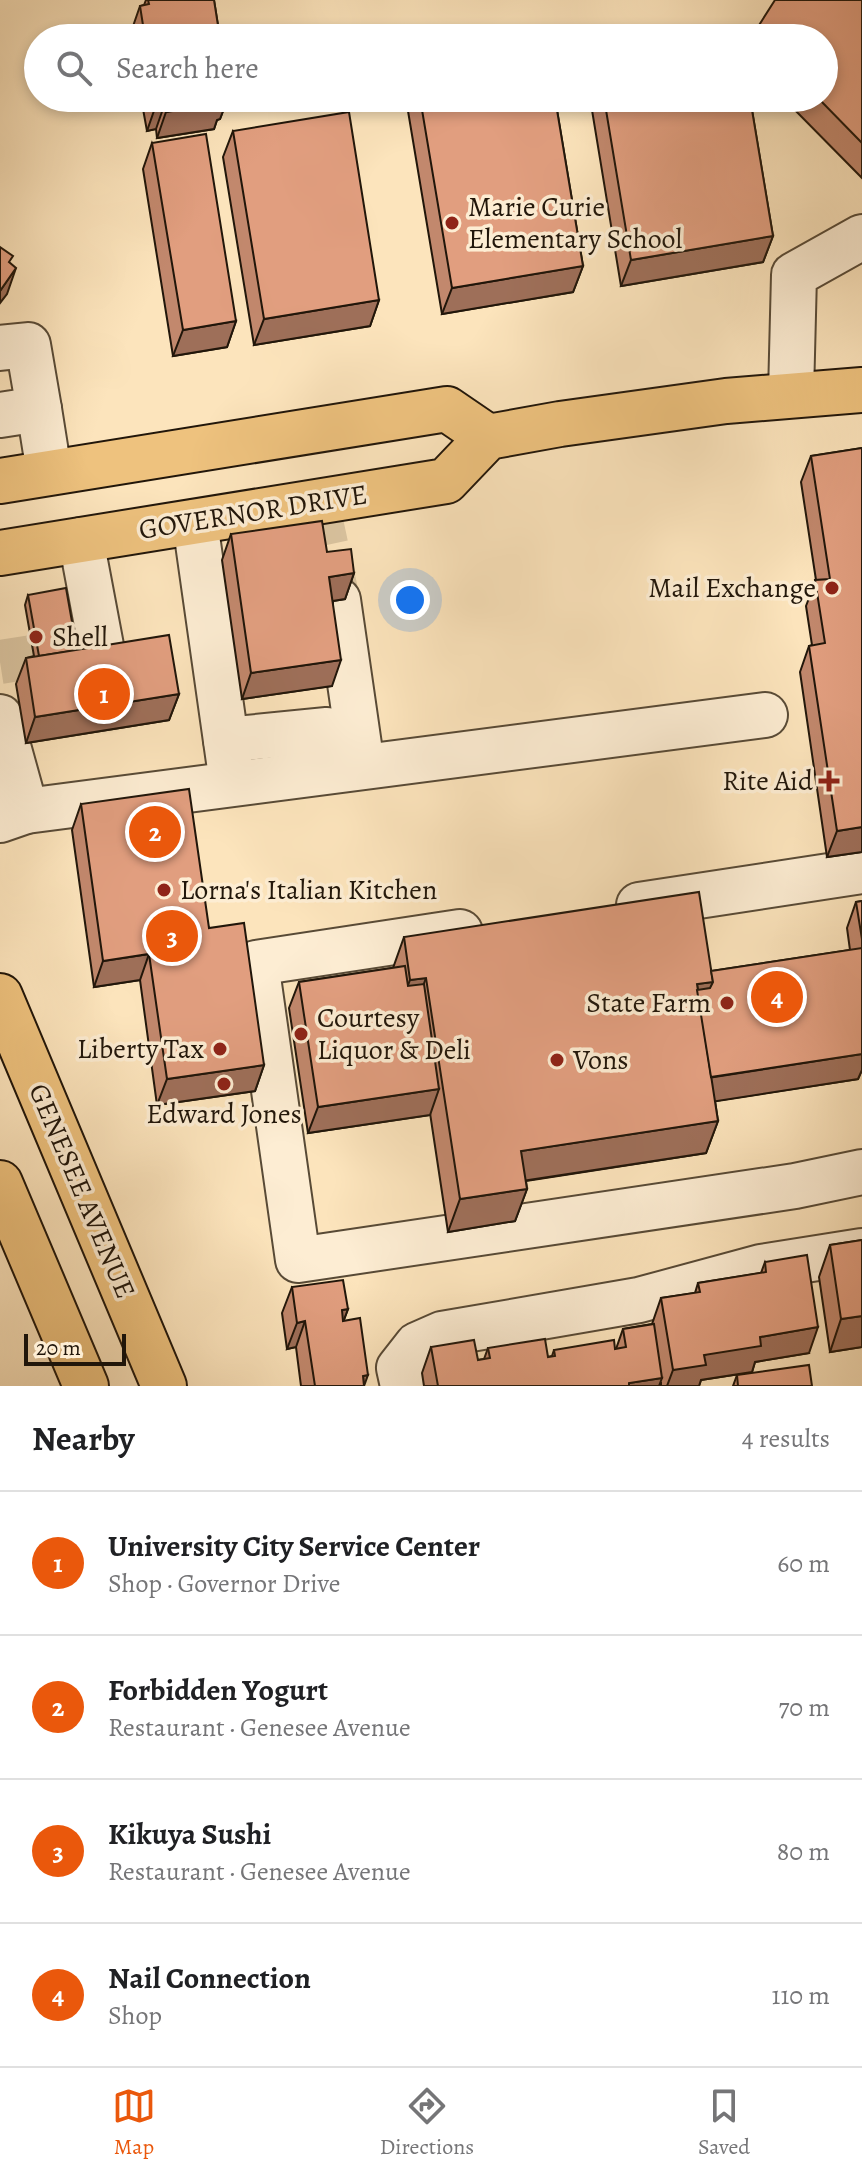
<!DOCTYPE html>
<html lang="en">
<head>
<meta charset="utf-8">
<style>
	body { margin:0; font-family:Alegreya,serif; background:#f6f6f6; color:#202124 }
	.scale { position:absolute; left:24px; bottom:20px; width:102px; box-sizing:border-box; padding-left:8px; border:4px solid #21160a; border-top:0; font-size:22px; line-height:28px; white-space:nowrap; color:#21160a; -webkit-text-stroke:6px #fdedd3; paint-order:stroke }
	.you { position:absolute; left:410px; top:600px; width:28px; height:28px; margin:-20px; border:6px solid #fff; border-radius:50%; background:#1a73e8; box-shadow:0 0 0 12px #1a73e833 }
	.badge { display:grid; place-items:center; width:52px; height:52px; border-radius:50%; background:#ea580c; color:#fff; font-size:26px; font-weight:700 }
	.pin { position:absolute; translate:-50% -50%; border:4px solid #fff; box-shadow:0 2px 8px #0006 }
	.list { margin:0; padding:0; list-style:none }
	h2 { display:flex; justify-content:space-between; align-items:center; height:104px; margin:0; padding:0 32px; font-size:34px }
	h2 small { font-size:26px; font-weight:400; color:#757577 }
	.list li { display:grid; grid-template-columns:52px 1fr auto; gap:24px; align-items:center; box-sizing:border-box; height:144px; padding:0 32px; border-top:2px solid #e0e0e0 }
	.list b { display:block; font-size:30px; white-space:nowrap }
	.list p { margin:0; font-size:26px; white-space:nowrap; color:#757577 }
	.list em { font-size:26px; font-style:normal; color:#757577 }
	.icon { flex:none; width:44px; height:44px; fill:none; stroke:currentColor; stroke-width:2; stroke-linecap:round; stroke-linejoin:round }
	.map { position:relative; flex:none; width:862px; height:1386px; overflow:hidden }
	.search { position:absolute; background:#fff; box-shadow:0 4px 12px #0003; left:24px; right:24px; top:24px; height:88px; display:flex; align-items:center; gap:20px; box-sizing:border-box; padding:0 28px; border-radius:44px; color:#757577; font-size:30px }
	.sheet { height:680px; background:#fff }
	nav { display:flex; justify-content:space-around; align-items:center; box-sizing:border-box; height:112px; border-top:2px solid #e0e0e0; background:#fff; font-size:22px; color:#757577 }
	nav a { display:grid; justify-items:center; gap:4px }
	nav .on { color:#ea580c }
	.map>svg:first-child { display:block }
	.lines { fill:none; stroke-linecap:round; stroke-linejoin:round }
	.minor-tunnel { stroke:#dbc5a1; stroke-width:44; stroke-dasharray:44 22; stroke-linecap:butt }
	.minor-casing { stroke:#584a36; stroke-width:48 }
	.major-casing { stroke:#21160a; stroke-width:48 }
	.minor { stroke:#fdedd3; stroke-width:44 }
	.major { stroke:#eec27e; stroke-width:44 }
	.wall { fill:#c2886d; stroke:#21160a; stroke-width:2 }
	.shaded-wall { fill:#9e6f59; stroke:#21160a; stroke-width:2 }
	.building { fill:#e19e7f; stroke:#21160a; stroke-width:2 }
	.poi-dot { fill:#8f2418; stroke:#fdedd3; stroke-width:3 }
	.labels { text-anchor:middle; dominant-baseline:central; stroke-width:7; stroke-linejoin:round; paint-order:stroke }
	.poi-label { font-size:28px; fill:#21160a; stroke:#fdedd3; text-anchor:start }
	.street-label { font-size:28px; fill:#21160a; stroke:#fdedd3 }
</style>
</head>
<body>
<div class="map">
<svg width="862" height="1386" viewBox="0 0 862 1386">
	<rect width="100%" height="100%" fill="#fce4bc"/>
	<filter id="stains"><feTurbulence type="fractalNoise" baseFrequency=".0025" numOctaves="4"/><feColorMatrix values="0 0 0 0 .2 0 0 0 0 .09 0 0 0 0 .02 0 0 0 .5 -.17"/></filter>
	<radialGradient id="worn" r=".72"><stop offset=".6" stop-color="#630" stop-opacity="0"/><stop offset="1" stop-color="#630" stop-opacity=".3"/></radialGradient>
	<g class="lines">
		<!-- minor-tunnel -->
		<g class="minor-tunnel">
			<path d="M317,502L338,600"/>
			<path d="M0,662L101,646"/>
		</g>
		<defs>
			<g id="minor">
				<path d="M0,348L28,345L39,409L0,415"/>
				<path d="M791,394L794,275L862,237"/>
				<path d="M39,409L49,472"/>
				<path d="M195,522L232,783"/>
				<path d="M81,540L101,646"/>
				<path d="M338,600L362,766"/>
				<path d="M0,717L26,811"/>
				<path d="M226,740L327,730L334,769"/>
				<path d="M0,820L26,811L765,715"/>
				<path d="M639,905L862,871"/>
				<path d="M460,932L256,963L298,1260L795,1186L862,1172"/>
				<path d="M403,1386L399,1368L417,1345L442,1334L639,1300L761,1267L862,1251"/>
			</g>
			<g id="major">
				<path d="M0,481L447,409L488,437"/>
				<path d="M0,553L446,481L488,437L560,424L726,401L862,390"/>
				<path d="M0,996L164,1386"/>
				<path d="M0,1183L86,1386"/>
			</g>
		</defs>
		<!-- minor casing -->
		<use href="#minor" class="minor-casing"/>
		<!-- major casing -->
		<use href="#major" class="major-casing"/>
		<!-- minor -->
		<use href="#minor" class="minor"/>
		<!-- major -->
		<use href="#major" class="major"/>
	</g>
	<!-- wall -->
	<g class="wall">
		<path d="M146,0H214L220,38H132L131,32L140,6L144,5Z"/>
		<path d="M862,0V178L783,98H824V38H752L754,33Z"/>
		<path d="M141,98H228L220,119L217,120L214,129L157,138L156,129L147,131Z"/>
		<path d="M410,98H555L583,266L573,292L442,314L407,105Z"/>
		<path d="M590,98H750L773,236L763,262L621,286Z"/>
		<path d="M233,131L379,300L370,326L254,345L223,157Z"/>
		<path d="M152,143L236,321L227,347L173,356L143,169Z"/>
		<path d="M862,448V852L827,857L800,672L809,646L812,645L806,606L816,580L801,482L811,456Z"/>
		<path d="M231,534L327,552L354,573L345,599L333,601L332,686L242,699L222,560Z"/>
		<path d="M28,595L77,650L179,694L169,720L26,743L16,684L26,658L34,656L25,605Z"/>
		<path d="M81,804L209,928L264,1065L255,1091L157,1105L140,980L94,987L72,830Z"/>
		<path d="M862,901V1070L858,1079L715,1101L718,1121L706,1153L526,1181L527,1189L515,1221L448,1232L430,1113V1115L308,1133L289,1008L299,982L393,968L404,937L711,971L850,950L847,928L856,902Z"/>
		<path d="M862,1240V1347L830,1352L819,1277L830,1245Z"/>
		<path d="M765,1262L809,1353L755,1362L752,1372L701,1380L699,1386H661V1382L659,1386H424L422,1373L431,1347L478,1360L484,1359L488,1348L548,1357L552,1356L554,1350L616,1349L623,1329L652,1324L661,1298L695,1293L698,1283L761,1273Z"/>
		<path d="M292,1287L348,1309L344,1320L364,1386H301L296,1347L287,1349L282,1313Z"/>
		<path d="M737,1375L812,1386H733Z"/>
	</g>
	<!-- shaded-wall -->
	<g class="shaded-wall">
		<path d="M220,98H228L220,119L217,120L214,129L157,138L166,112Z"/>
		<path d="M165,103L156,129L147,131L156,105Z"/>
		<path d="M773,236L763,262L621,286L631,260Z"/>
		<path d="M583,266L573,292L442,314L452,288Z"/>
		<path d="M16,268L7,294L0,303V291Z"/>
		<path d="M379,300L370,326L254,345L264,319Z"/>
		<path d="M236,321L227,347L173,356L183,330Z"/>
		<path d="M354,573L345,599L320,603L329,577Z"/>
		<path d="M341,660L332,686L242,699L251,673Z"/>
		<path d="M179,694L169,720L26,743L35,717Z"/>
		<path d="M862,827V852L827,857L837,831Z"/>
		<path d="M149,954L140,980L94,987L103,961Z"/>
		<path d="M426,978L414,1010L398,1012L410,980Z"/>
		<path d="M713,982L701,1014L697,984Z"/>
		<path d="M862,1054V1070L858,1079L698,1104L708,1078Z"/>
		<path d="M264,1065L255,1091L157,1105L167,1079Z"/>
		<path d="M439,1089L430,1115L308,1133L318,1107Z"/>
		<path d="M718,1121L706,1153L509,1183L521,1151Z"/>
		<path d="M527,1189L515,1221L448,1232L460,1199Z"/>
		<path d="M348,1309L338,1335L342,1310Z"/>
		<path d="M862,1316V1347L830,1352L841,1319Z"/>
		<path d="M305,1321L296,1347L287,1349L297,1323Z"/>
		<path d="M818,1327L809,1353L755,1362L752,1372L701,1380L699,1386H667L673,1370L704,1355L760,1337Z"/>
		<path d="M368,1375L364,1386L363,1376Z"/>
		<path d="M662,1378L659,1386H628L629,1383Z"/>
	</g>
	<!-- building -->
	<g class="building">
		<path d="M148,0H214L220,38H145L140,6L149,4Z"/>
		<path d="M775,0H862V143L818,98H824V38H759L754,33Z"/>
		<path d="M738,26L740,38H670Z"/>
		<path d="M155,98H222L223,103L166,112L165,103L156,105Z"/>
		<path d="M420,98H555L583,266L452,288Z"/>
		<path d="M604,98H750L773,236L631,260Z"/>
		<path d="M349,112L379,300L264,319L233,131Z"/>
		<path d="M206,134L236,321L183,330L152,143Z"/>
		<path d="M0,247L13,256L9,262L16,268L0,291Z"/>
		<path d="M862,448V827L837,831L809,646L825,643L815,580L830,579L811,456Z"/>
		<path d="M322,521L327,552L351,549L354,573L329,577L341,660L251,673L231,534Z"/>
		<path d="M66,588L77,650L39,656L28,595Z"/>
		<path d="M169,635L179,694L35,717L26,658Z"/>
		<path d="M189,789L209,928L244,923L264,1065L167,1079L149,954L103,961L81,804Z"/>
		<path d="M699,892L713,982L697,984L718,1121L521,1151L527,1189L460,1199L426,978L410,980L404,937Z"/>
		<path d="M862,901V939L856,902Z"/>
		<path d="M862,948V1054L711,1077L697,990L710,988L713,982L711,971Z"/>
		<path d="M405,966L408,986L424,984L439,1089L318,1107L299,982Z"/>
		<path d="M862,1240V1316L841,1319L830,1245Z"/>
		<path d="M807,1255L818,1327L760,1337L761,1346L704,1355L706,1365L673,1370L661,1298L700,1292L698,1283L766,1272L765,1262Z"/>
		<path d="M343,1280L348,1309L342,1310L343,1321L360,1318L368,1375L363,1376L364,1386H315L305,1321L297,1323L292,1287Z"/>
		<path d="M654,1324L662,1378L629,1383V1386H438L431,1347L474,1340L478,1360L490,1358L488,1348L545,1339L548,1357L555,1356L554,1350L614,1340L615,1349L626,1347L623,1329Z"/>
		<path d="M809,1365L812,1386H738L737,1375Z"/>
	</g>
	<!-- markers -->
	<g class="poi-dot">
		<circle cx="452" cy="223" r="8"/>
		<circle cx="832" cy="588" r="8"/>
		<circle cx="36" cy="637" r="8"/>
		<path d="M825 769h8v8h8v8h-8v8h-8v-8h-8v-8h8z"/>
		<circle cx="164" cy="890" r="8"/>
		<circle cx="727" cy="1003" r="8"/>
		<circle cx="301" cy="1034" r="8"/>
		<circle cx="220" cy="1049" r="8"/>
		<circle cx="557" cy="1060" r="8"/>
		<circle cx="224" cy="1084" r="8"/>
	</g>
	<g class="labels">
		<!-- poi labels -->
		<g class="poi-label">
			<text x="468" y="207">Marie Curie<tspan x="468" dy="32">Elementary School</tspan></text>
			<text x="816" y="588" text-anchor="end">Mail Exchange</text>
			<text x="52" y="637">Shell</text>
			<text x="813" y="781" text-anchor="end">Rite Aid</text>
			<text x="180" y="890">Lorna's Italian Kitchen</text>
			<text x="711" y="1003" text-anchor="end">State Farm</text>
			<text x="317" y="1018">Courtesy<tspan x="317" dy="32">Liquor &amp; Deli</tspan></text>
			<text x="204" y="1049" text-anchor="end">Liberty Tax</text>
			<text x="573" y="1060">Vons</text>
			<text x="224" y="1114" text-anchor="middle">Edward Jones</text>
		</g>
		<!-- street labels -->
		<g class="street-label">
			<text transform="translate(253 512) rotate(-9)">GOVERNOR DRIVE</text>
			<text transform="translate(82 1191) rotate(67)">GENESEE AVENUE</text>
		</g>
	</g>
	<rect width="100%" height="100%" filter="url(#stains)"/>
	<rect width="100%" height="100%" fill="url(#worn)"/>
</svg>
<div class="scale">20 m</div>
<div class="you"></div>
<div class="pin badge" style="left:104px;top:694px">1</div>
<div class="pin badge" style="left:155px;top:832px">2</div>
<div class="pin badge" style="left:172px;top:936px">3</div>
<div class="pin badge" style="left:777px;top:997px">4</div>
<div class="search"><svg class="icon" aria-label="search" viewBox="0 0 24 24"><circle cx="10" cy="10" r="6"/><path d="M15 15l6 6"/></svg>Search here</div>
</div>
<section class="sheet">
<h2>Nearby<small>4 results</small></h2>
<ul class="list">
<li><span class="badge">1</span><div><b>University City Service Center</b><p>Shop · Governor Drive</p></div><em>60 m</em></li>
<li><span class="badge">2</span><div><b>Forbidden Yogurt</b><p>Restaurant · Genesee Avenue</p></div><em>70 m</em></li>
<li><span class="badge">3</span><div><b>Kikuya Sushi</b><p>Restaurant · Genesee Avenue</p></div><em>80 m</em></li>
<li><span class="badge">4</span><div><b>Nail Connection</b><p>Shop</p></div><em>110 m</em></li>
</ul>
</section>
<nav>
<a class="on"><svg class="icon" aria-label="map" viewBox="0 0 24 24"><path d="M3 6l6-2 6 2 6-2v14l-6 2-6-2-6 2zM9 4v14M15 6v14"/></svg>Map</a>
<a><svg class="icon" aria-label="directions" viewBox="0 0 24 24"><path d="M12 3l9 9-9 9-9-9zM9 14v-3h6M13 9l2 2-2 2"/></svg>Directions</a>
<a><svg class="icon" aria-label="saved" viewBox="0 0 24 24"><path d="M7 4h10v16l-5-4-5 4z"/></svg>Saved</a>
</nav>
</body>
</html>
